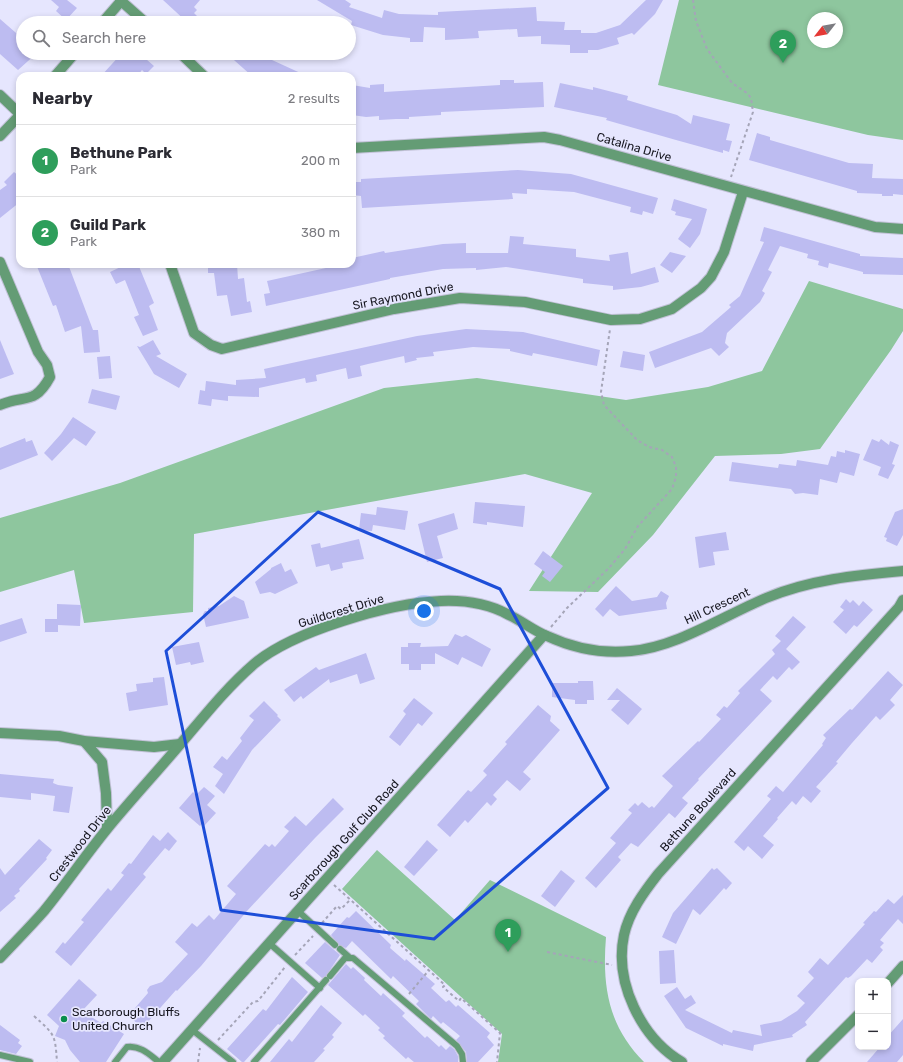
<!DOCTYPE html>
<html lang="en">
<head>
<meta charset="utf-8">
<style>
	body { margin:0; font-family:Rubik,sans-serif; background:#f2f2f3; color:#2b2b33 }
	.controls { position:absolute; right:12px; bottom:12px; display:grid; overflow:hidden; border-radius:8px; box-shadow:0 2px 6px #0003 }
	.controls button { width:36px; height:36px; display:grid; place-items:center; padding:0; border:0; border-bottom:1px solid #e1e1e2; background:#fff; color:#2b2b33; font:20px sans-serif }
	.compass { position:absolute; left:807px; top:12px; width:36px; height:36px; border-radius:50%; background:#fff; box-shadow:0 2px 6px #0003; rotate:239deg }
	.you { position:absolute; left:424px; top:611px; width:14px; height:14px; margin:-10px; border:3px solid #fff; border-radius:50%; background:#1a73e8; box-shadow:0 0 0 6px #1a73e833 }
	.badge { display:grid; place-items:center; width:26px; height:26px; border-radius:50%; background:#7c3aed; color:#fff; font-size:13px; font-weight:700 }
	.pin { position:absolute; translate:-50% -33px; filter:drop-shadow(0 1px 2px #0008) }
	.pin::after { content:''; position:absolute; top:21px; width:14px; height:12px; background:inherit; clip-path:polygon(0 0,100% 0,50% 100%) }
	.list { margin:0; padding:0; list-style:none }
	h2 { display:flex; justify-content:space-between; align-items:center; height:52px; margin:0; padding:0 16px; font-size:17px }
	h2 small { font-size:13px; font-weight:400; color:#7c7c81 }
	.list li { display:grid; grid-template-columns:26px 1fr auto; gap:12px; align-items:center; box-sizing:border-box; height:72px; padding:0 16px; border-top:1px solid #e1e1e2 }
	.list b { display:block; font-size:15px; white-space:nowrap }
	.list p { margin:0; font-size:13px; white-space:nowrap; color:#7c7c81 }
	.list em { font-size:13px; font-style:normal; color:#7c7c81 }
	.icon { flex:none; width:22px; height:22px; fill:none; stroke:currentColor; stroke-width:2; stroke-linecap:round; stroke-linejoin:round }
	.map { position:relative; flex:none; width:903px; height:1062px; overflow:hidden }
	.search { position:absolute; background:#fff; box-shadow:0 2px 6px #0003; left:16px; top:16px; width:340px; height:44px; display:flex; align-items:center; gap:10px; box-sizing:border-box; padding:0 14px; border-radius:22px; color:#7c7c81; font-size:15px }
	.panel { position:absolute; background:#fff; box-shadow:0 2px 6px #0003; left:16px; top:72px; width:340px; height:196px; border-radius:12px }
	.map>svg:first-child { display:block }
	.green { fill:#8ec69e; fill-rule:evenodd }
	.building { fill:#bdbcf1 }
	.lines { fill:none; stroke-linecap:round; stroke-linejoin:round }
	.service-casing { stroke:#c1c1d6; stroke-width:8 }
	.minor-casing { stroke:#c1c1d6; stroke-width:12 }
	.tertiary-casing { stroke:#c1c1d6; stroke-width:12 }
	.path { stroke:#a5a5b8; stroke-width:2; stroke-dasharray:3 3; stroke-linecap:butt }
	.service { stroke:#649c75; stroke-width:6 }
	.minor { stroke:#649c75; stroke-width:10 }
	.tertiary { stroke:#649c75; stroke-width:10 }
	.marked { fill:none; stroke:#1d4ed8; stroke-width:3; stroke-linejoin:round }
	.poi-dot { fill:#0a8e4c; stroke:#e6e6fe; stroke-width:1.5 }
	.labels { text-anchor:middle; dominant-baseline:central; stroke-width:3.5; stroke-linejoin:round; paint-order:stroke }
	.street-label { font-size:12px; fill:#16161f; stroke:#e6e6fe }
	.poi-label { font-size:12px; fill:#16161f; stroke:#e6e6fe; text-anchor:start }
</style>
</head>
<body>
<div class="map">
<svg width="903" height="1062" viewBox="0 0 903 1062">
	<rect width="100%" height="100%" fill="#e6e6fe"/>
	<!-- green -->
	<g class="green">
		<path d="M679,0H903V140L868,135L658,85ZM813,18H837V42H813Z"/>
		<path d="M809,281L903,309V331L891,350L820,449L781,454L715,456L653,535L598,592L529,591L592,493L525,474L194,534L193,612L84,623L74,570L0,592V518L120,483L384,388L477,378L626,400L708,387L762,371Z"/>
		<path d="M377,850L455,920L490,880L606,937C602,986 608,1026 644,1062H498L502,1034L342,889Z"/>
	</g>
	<!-- building -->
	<g class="building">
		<path d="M51,0H67L77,8L66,20L56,11L59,7Z"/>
		<path d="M163,0H200L194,7L197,10L194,13L198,17L193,23H188Z"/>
		<path d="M317,0H345L351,4L349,7L382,18L384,10L399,14L438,15V12L536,7L537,21L565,22L564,30H581V33H596L620,25L646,0H663L655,14L634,35L632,33L617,38L619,44L598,50H588V53H570V45L541,44V36L518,37L517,29L478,31L479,38L445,40V28L424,27L423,42H410V38L383,35L351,25L352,21Z"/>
		<path d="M0,19L23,39V53H37L18,70L0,54Z"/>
		<path d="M122,53H139L154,66L146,74L142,70L137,76H101Z"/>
		<path d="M226,53H279L272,60L307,76H252Z"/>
		<path d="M500,80H514V83L543,82L544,107L441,112V115L409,117V119H396L379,120V116L366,117L352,115V85L370,88V85L384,84V92L500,85Z"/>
		<path d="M560,83L593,90V87L628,96L627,100L677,115L691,124L693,115L730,124L726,140L732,141L729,152L723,150V153L676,140L606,120L607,118L554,107Z"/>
		<path d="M757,133L770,137V140L849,163L873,164L872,178L903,179V195L893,194V196H882V194L857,193V191L749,160Z"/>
		<path d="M518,170L571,174L658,198L653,214L643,211L642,215L630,212L631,207L574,192L527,189V194L512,193L513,199L362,208L361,196L352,195V182H361V179Z"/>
		<path d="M14,172L20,177V202L0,218V190L7,185L4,182Z"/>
		<path d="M674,199L707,209L700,234L690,248L678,239L692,219L675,215L676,212L671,210Z"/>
		<path d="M764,227L860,254V256L903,258V275L863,274V272L829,263L828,268L818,265L819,261L807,258L808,254L780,246L768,270L772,272L762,291L765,293L760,302L727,333L725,343L729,347L719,356L711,348L655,368L649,352L702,332L731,307L729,305L740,296L764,242L760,241Z"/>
		<path d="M510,236L524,237L523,244L576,249V257L610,261L609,255L628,252L631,274L655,267L659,282L641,287L613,290V286L583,283V279L526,270L506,267L476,270V268L443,269L390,278V279L266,306L264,294L270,293L267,281L344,264H352V258L384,251L385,253L443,244L466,243V253H508Z"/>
		<path d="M670,252L686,256L672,273L660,265Z"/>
		<path d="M36,264H68L93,330H98L100,352L84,353L81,326L65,332L56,305L53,306Z"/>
		<path d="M127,264H138L154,303L149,306L158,330L143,336L134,317L139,315L125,280L116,284L110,272Z"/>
		<path d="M208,264H237L238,279L244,278L247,302L250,301L252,312L231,316L227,295L217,296L214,273H208Z"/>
		<path d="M466,329L523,332L600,350L597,366L533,353L532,356L510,351V349L473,347L433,352L434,356L416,358L417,360L405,363L404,356L368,364L360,366L362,376L348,379L346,368L316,375L317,381L306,383L305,378L259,388V397L228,396V401L212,399L211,406L198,404L200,390L205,391L206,381L236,385V380L266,378L264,369L417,336Z"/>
		<path d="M0,340L14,374L0,379Z"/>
		<path d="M153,340L161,354L156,356L187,374L179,388L154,374L137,346L140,347Z"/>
		<path d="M623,351L645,355L643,371L620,367Z"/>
		<path d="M110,356L112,378L99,379L97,357Z"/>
		<path d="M92,389L120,396L116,410L88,403Z"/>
		<path d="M73,417L96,432L86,446L74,438L52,461L44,453L61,434Z"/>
		<path d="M25,438L26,442L32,440L38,455L0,470V448Z"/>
		<path d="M872,439L879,442L881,439L889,445L890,441L899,445L892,464L895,465L888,479L878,475L881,467L863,460Z"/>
		<path d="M845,450L860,454L854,476L840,472L837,483L820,479L818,495L803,493L795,494L791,489L729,481L732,462L778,468L779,464L796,466L797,460L828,465L831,456L836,457L837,451L845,453Z"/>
		<path d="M475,502L525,506L523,527L487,522V525L473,523Z"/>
		<path d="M377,507L408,511L405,530L373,525L372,531L359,530L361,513L376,515Z"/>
		<path d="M903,509V535L897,546L886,541L887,538L884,537L895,512Z"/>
		<path d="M454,513L458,529L437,536L443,558L427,562L418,524Z"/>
		<path d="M726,532L729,550L713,552L715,565L699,568L695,537Z"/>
		<path d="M359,539L364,559L342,563L343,568L331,571L329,564L316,567L311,545L320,543L321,548Z"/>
		<path d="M543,551L563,566L550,582L542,576L545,572L534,564Z"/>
		<path d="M281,563L285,572L291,569L298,583L275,594L270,592L260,594L255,582L271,569V568Z"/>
		<path d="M616,586L632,601L657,597L661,591L669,596L666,603L667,609L619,616L610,609L603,617L595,609Z"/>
		<path d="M234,596L244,601L249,618L206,627L203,614L205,611H208V608L219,606Z"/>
		<path d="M846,599L850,603L853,600L859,606L863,601L873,610L857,627L854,625L846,634L833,622L844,610L840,607Z"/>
		<path d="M57,604L81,605L80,626L58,625V632H45V619H57Z"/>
		<path d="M793,616L806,627L786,649L800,662L792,670L789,667L777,680L773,676L760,690L772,701L698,779L699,780L682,798L688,803L675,818L669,813L638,847L631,843L618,857L621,860L596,888L585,878L616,843L610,838L632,813L628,810L635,803L638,806L642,802L649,808L652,806L654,808L673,786L662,776L698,741L699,742L721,719L716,715L724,706L727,708L740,693L738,691L775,654L772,650L781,641L775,636Z"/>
		<path d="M22,618L27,633L0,642V625Z"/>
		<path d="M455,634L462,637L466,635L491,649L482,667L462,657L458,665L435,653V664H421V670H409V664H401V647H408V643H421L420,647L448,646Z"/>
		<path d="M199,642L204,662L191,665L190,662L176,665L172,647Z"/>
		<path d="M366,653L375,679L360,684L357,674L330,683L329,679L303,699L301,696L294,702L284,690L316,667L319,670Z"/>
		<path d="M888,671L903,685L890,700L895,705L880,720L876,716L852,743L836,762L838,763L816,787L821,791L811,803L803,796L796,805L792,801L777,818L778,819L763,836L774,845L762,859L748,846L744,851L734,842L771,799L767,796L776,786L783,792L823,745L822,744L826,738L823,735L850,709L852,710Z"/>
		<path d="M164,677L168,705L129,711L126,693L137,691L136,684L153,682V678Z"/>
		<path d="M578,681H593L594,700H587V704H575V700L552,697V683H578Z"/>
		<path d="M617,688L642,709L628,725L611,710L620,700H607Z"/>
		<path d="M414,698L433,713L422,726L418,723L400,746L389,737L406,714L403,711Z"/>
		<path d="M264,701L278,715L277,716L281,720L252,750L224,794L215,786L223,774L213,767L222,756L227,760L242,741L240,738L254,720L249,716Z"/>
		<path d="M538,705L551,716L550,721L560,730L523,772L531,779L520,791L507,780L493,795L497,799L491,806L487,802L468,823L465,820L450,837L437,825L468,790L471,792L487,775L483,771L507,744L505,742Z"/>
		<path d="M0,774L54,779L53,783L58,785L73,787L69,813L53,811L55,796L31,793V800L0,797Z"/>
		<path d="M204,787L215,796L207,805L216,813L204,826L202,824L200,826L179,808L193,792L196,795Z"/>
		<path d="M333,798L344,809L315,838L247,911L201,966L177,991L176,990L146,1024L139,1026L129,1015L148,993L147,990L150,986L162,982L188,954L175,942L192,923L197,927L209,915L214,920L236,894L227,886L265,844L269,847L272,844L275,847L289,831L284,827L295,816L306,826Z"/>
		<path d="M168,832L177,841L169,851L165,848L143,874L146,877L71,966L55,952L63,942L65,944L84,922L81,920L108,888L111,891L124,875L121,873L129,863L131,864L153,835L160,841Z"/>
		<path d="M39,839L52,850L46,858L47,859L19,889L20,891L14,896L16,898L0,912V868L5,875Z"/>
		<path d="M427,840L438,850L414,876L404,867Z"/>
		<path d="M712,868L714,870L717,868L732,883L726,890L724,888L700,915L693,909L676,944L662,937L673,913Z"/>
		<path d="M561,870L575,881L555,907L541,896Z"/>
		<path d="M903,895V924L898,919L880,940L884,943L880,947L883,950L872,963L867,959L851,976L848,978L846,977L805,1022L807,1025L792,1035L793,1037L754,1045L753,1051L723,1044V1046L686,1028L664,996L677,987L685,999L691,995L696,1003L685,1010L732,1033L733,1030L762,1036L760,1025L781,1021L797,1011L805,1003L797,996L814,978L808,972L820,958L828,965L865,924L863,923L874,911L876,912L888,899L894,904Z"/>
		<path d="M356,911L391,945L390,948L405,961L406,959L435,984L431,988L446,1002L449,1000L456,1007L458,1005L490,1033L487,1037L494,1045L478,1062H467L466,1052L456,1040L460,1036L443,1022L441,1024L433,1016L431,1019L416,1004L419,1001L393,976L391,979L352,941L346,948L339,945L331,935L347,917L349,918Z"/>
		<path d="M325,942L340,955L326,976L322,978L305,963Z"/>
		<path d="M674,950L676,983L660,984L659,951Z"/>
		<path d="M346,964L351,969L353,967L365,978L364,980L381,996L383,993L405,1013L402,1016L425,1038L427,1036L439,1047L441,1045L446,1050L450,1046L454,1049L458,1056V1062H414L408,1057L406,1059L383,1038L385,1036L378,1030L380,1028L365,1014L363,1016L328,985Z"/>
		<path d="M292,977L308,992L280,1025L278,1024L244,1062H242L227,1049L263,1009L266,1011Z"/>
		<path d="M79,979L97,995L82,1011L101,1023L103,1021L124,1034L106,1062H80L70,1050L65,1040L55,1036L59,1026L47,1015Z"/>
		<path d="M321,1005L342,1023L332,1035L334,1037L323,1049L325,1050L314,1062H270L289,1039L292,1042Z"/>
		<path d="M903,1019V1055L897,1062H867L880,1047H888V1036Z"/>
		<path d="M0,1025L20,1040L18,1043L22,1046L16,1054L0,1050Z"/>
	</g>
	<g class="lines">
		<defs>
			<g id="service">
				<path d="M298,911L335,945"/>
				<path d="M269,943L320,988"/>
				<path d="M340,949L349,957"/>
				<path d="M330,976L345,958H353L457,1046L462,1054L463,1062"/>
				<path d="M191,1029L233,1062"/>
				<path d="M0,1055L30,1062"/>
				<path d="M115,1062L127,1047C140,1045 150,1055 159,1062"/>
				<path d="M254,1062L326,980"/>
			</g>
			<g id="minor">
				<path d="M120,0L146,23"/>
				<path d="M102,23L122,0"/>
				<path d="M180,53L204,76"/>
				<path d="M55,76L75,53"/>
				<path d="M0,95L20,114"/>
				<path d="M0,136L20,115"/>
				<path d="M352,148L544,137L560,140L875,227L903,229"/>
				<path d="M0,262L38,352L47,365L50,377C34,406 25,394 0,405"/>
				<path d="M170,264L194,333L211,345L222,349L394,309L460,298L525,302L611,320L640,319L672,309L701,288L711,277L724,252L743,192"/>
				<path d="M0,733L59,736L84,741L154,747L180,744"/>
				<path d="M84,741L102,762L106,793L107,828"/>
				<path d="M0,958C15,942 30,927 44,911C66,884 85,856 107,829C130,801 154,775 177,748C202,719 225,689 254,664C293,631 390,603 441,601C464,600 489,604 509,615C522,621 534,631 547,636C573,648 602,654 631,651C677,647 723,616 766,598C809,580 856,575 903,571"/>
				<path d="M888,983L903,966"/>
				<path d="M682,1062C641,1038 614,982 624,935C629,912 644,892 658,874L899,607L903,600"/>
				<path d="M811,1062L858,1015"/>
			</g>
			<path id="tertiary" d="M163,1062L544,635"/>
		</defs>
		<!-- service casing -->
		<use href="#service" class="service-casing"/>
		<!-- minor casing -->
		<use href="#minor" class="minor-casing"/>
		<!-- tertiary casing -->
		<use href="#tertiary" class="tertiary-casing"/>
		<!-- path -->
		<g class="path">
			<path d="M693,0L696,21L707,49L732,83L747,93L751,98L753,112L731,177"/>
			<path d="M551,627L567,608L609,568L625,549L638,526L672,489L676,477V467L672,457L662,450L649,447L637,440L604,405L601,392L610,329"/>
			<path d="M334,885L445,985L443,987L459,1001L461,998L500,1033L497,1062"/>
			<path d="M322,923L337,906L341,909L350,900"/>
			<path d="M547,952L612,965"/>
			<path d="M295,955L313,936"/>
			<path d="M409,994L429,970"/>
			<path d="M34,1016C55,1035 55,1034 57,1062"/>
			<path d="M218,1040L253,1002L258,1001L285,967"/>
			<path d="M198,1062L200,1048"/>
		</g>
		<!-- service -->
		<use href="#service" class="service"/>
		<!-- minor -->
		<use href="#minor" class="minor"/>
		<!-- tertiary -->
		<use href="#tertiary" class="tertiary"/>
	</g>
	<!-- marked area -->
	<path class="marked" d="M318,512L500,589L608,788L434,939L221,910L166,651Z"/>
	<!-- markers -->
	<circle class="poi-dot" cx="64" cy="1019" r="4"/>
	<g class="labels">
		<!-- street labels -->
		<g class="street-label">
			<text transform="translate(634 147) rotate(16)">Catalina Drive</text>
			<text transform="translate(403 296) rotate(-11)">Sir Raymond Drive</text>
			<text transform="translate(717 606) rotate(-25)">Hill Crescent</text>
			<text transform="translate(341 611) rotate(-17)">Guildcrest Drive</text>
			<text transform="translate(698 810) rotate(-48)">Bethune Boulevard</text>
			<text transform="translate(344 840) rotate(-48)">Scarborough Golf Club Road</text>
			<text transform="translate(80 844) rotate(-52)">Crestwood Drive</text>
		</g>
		<!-- poi labels -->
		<g class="poi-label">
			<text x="72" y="1012">Scarborough Bluffs<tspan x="72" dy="14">United Church</tspan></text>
		</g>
	</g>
</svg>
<div class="controls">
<button>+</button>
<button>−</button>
</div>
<svg class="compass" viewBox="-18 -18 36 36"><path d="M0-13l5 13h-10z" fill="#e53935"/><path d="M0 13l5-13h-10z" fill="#7c7c81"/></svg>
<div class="you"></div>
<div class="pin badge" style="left:508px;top:952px;background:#2e9e5b">1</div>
<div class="pin badge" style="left:783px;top:63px;background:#2e9e5b">2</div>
<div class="search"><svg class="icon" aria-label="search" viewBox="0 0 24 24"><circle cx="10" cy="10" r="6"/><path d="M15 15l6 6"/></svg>Search here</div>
<section class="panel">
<h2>Nearby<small>2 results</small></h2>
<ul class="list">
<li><span class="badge" style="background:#2e9e5b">1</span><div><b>Bethune Park</b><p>Park</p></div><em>200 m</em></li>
<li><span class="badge" style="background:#2e9e5b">2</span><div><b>Guild Park</b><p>Park</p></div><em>380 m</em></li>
</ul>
</section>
</div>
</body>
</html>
